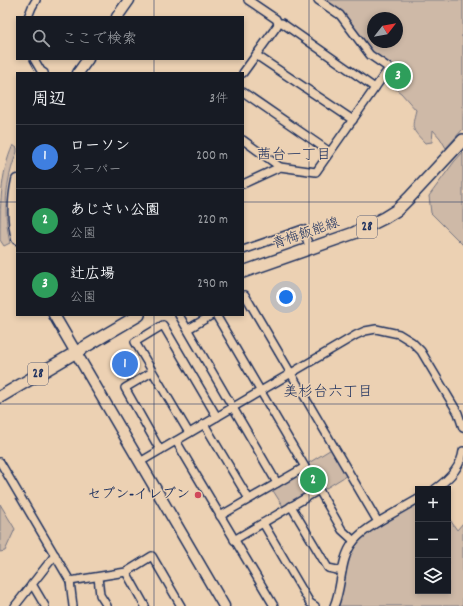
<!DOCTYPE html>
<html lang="ja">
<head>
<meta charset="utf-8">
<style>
	body { margin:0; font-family:Dekko,"Klee One",sans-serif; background:#242831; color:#f1f3f6 }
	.controls { position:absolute; right:12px; bottom:12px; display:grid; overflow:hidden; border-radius:0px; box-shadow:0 2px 6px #0003 }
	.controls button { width:36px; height:36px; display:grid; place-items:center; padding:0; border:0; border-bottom:1px solid #363941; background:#171b24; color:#f1f3f6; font:20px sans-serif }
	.compass { position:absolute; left:367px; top:12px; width:36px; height:36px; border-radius:50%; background:#171b24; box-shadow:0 2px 6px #0003; rotate:59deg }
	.you { position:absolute; left:286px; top:297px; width:14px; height:14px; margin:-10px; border:3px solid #fff; border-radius:50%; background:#1a73e8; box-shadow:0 0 0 6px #1a73e833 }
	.badge { display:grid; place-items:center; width:26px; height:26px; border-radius:50%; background:#0f766e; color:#fff; font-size:13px; font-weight:700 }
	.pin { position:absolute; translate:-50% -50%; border:2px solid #fff; box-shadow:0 1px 4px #0006 }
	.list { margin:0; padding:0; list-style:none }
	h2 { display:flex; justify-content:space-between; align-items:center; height:52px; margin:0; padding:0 16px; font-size:17px }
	h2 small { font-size:13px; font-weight:400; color:#9ea1a6 }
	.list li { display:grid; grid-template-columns:26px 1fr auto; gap:12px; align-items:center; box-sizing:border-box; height:64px; padding:0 16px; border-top:1px solid #363941 }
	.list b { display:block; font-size:15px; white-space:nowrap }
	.list p { margin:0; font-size:13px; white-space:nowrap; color:#9ea1a6 }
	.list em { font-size:13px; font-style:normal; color:#9ea1a6 }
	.icon { flex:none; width:22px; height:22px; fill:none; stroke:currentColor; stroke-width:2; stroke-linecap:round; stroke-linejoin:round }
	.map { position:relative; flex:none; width:463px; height:606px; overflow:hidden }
	.search { position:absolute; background:#171b24; box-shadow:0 2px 6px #0003; left:16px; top:16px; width:228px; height:44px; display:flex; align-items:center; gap:10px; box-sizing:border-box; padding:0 14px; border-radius:0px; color:#9ea1a6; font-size:15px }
	.panel { position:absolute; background:#171b24; box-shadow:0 2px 6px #0003; left:16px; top:72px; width:228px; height:244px; border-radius:0px }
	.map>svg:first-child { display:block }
	.green { fill:#ceb9a7; stroke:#747482; fill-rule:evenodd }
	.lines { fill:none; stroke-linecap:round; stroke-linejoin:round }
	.stream { stroke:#6d6f80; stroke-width:1.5 }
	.street-casing { stroke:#1b2f5e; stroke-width:10 }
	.secondary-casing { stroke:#1b2f5e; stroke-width:13 }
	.primary-casing { stroke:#1b2f5e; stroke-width:14 }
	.street { stroke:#ecd1b3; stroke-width:7 }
	.secondary { stroke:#ecd1b3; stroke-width:10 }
	.primary { stroke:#ecd1b3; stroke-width:11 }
	.grid { fill:none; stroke:#1b2f5e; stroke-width:1; stroke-opacity:0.55 }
	.poi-dot { fill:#d1495b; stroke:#ecd1b3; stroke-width:1.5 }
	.labels { text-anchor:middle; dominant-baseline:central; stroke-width:3; stroke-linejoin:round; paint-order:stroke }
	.shield { fill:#ecd1b3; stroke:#5a6078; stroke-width:1 }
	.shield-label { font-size:13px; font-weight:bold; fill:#1b2f5e }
	.street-label { font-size:14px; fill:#1b2f5e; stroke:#ecd1b3 }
	.poi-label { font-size:14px; font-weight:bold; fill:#1b2f5e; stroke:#ecd1b3; text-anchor:end }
	.neighbourhood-label { font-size:15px; fill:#1b2f5e; stroke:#ecd1b3 }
</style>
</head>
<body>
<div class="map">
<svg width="463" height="606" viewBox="0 0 463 606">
	<rect width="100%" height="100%" fill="#ecd1b3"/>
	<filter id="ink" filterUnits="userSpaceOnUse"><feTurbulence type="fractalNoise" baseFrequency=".025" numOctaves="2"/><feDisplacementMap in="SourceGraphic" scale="8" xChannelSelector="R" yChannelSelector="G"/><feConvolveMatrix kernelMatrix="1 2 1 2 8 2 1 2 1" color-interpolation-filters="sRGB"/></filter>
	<g filter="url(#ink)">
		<!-- green -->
		<g class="green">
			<path d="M323,0H463V129L446,148L440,138L433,130L432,142L425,143C412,129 411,130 416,110L401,93L386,82L387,76L388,74L370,52ZM373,18H397V42H373Z"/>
			<path d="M13,145L17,148V152C5,182 3,211 10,243L4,246L0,240C0,209 0,173 13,145Z"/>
			<path d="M463,152V245L431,213L429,196L454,162Z"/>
			<path d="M333,448L349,474L323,490L320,486L284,508L272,489L308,467L307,464Z"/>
			<path d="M418,501V591H448V517L457,530L463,523V606H337C340,591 342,575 347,561C356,532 394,516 418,501Z"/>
			<path d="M0,504L15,529L5,551L0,552Z"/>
		</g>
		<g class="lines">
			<!-- stream -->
			<path class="stream" d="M462,36L463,37"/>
			<defs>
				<g id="street">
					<path d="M248,0L276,19L278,23H282L375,88"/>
					<path d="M28,17L32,7L36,0"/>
					<path d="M256,55L353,120"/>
					<path d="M34,59L41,71L44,73"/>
					<path d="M243,73L277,26L278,23"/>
					<path d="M243,92L330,152"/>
					<path d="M243,140L280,167L243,184"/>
					<path d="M280,167L316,172L389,68L370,55L340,15L318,0"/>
					<path d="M243,250L303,229L310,249"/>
					<path d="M243,297L245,295L378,522C370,527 360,533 354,541C339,560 343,585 334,606"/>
					<path d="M179,315L277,483"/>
					<path d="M216,315L305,467L220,516"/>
					<path d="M188,329L212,315"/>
					<path d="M152,372L125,388L160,450"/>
					<path d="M204,424L249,499"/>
					<path d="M189,433L135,342L163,325L217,417"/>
					<path d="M176,441L274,606"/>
					<path d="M0,462L70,581L126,572L152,556L181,606"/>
					<path d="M140,462L356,335L365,331L376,329L399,334L412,342L421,351L458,413L463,428"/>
					<path d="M435,489C448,480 461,468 463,451"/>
					<path d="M291,506L328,568L342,571"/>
					<path d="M378,522L418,499"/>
					<path d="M263,523L310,603L315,606"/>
					<path d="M234,540L319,490L342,530L354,541"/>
					<path d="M126,572L145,606"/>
					<path d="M98,577L100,595L107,606"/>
					<path d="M70,581L73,606"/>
					<path d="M32,584L45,606"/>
					<path d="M15,606L55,555"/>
				</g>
				<g id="secondary">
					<path d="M117,17L129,0"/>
					<path d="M78,73L88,59"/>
					<path d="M17,180C13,199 12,219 17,239"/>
					<path d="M54,315L224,606"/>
				</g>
				<g id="primary">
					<path d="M243,272L354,233L384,218L397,210L409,198L463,140"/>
					<path d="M0,397L139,315"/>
				</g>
			</defs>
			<!-- street casing -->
			<use href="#street" class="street-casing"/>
			<!-- secondary casing -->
			<use href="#secondary" class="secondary-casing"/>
			<!-- primary casing -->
			<use href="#primary" class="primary-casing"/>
			<!-- street -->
			<use href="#street" class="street"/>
			<!-- secondary -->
			<use href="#secondary" class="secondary"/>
			<!-- primary -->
			<use href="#primary" class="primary"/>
		</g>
	</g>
	<!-- grid -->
	<path class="grid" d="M154,0V17M309,0V606M154,59V73M0,202H17M243,202H463M154,315V606M0,404H463"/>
	<!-- markers -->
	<circle class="poi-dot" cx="198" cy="495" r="4"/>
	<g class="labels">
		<!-- shield labels -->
		<g class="shield">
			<rect x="357" y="216" width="20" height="22" rx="3"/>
			<rect x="28" y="363" width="20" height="22" rx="3"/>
		</g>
		<g class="shield-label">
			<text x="367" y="227">28</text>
			<text x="38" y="374">28</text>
		</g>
		<!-- street labels -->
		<g class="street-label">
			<text transform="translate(306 234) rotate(-19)">青梅飯能線</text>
		</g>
		<!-- poi labels -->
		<g class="poi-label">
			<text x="190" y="495">セブン-イレブン</text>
		</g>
		<!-- neighbourhood labels -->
		<g class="neighbourhood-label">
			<text x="294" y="156">茜台一丁目</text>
			<text x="328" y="393">美杉台六丁目</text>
		</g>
	</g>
</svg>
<div class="controls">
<button>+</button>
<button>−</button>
<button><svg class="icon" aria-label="layers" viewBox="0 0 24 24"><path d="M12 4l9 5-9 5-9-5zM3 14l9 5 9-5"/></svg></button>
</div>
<svg class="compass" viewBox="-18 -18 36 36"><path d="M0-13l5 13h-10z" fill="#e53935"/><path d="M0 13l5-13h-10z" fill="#9ea1a6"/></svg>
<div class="you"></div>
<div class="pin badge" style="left:125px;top:364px;background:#3f7fe0">1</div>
<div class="pin badge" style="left:313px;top:480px;background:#2e9e5b">2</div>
<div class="pin badge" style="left:398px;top:76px;background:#2e9e5b">3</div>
<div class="search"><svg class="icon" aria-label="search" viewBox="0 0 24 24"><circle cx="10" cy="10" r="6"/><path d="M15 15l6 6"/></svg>ここで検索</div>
<section class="panel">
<h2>周辺<small>3件</small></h2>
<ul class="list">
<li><span class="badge" style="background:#3f7fe0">1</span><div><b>ローソン</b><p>スーパー</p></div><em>200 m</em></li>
<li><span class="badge" style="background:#2e9e5b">2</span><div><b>あじさい公園</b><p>公園</p></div><em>220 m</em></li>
<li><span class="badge" style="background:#2e9e5b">3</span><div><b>辻広場</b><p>公園</p></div><em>290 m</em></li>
</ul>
</section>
</div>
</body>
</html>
